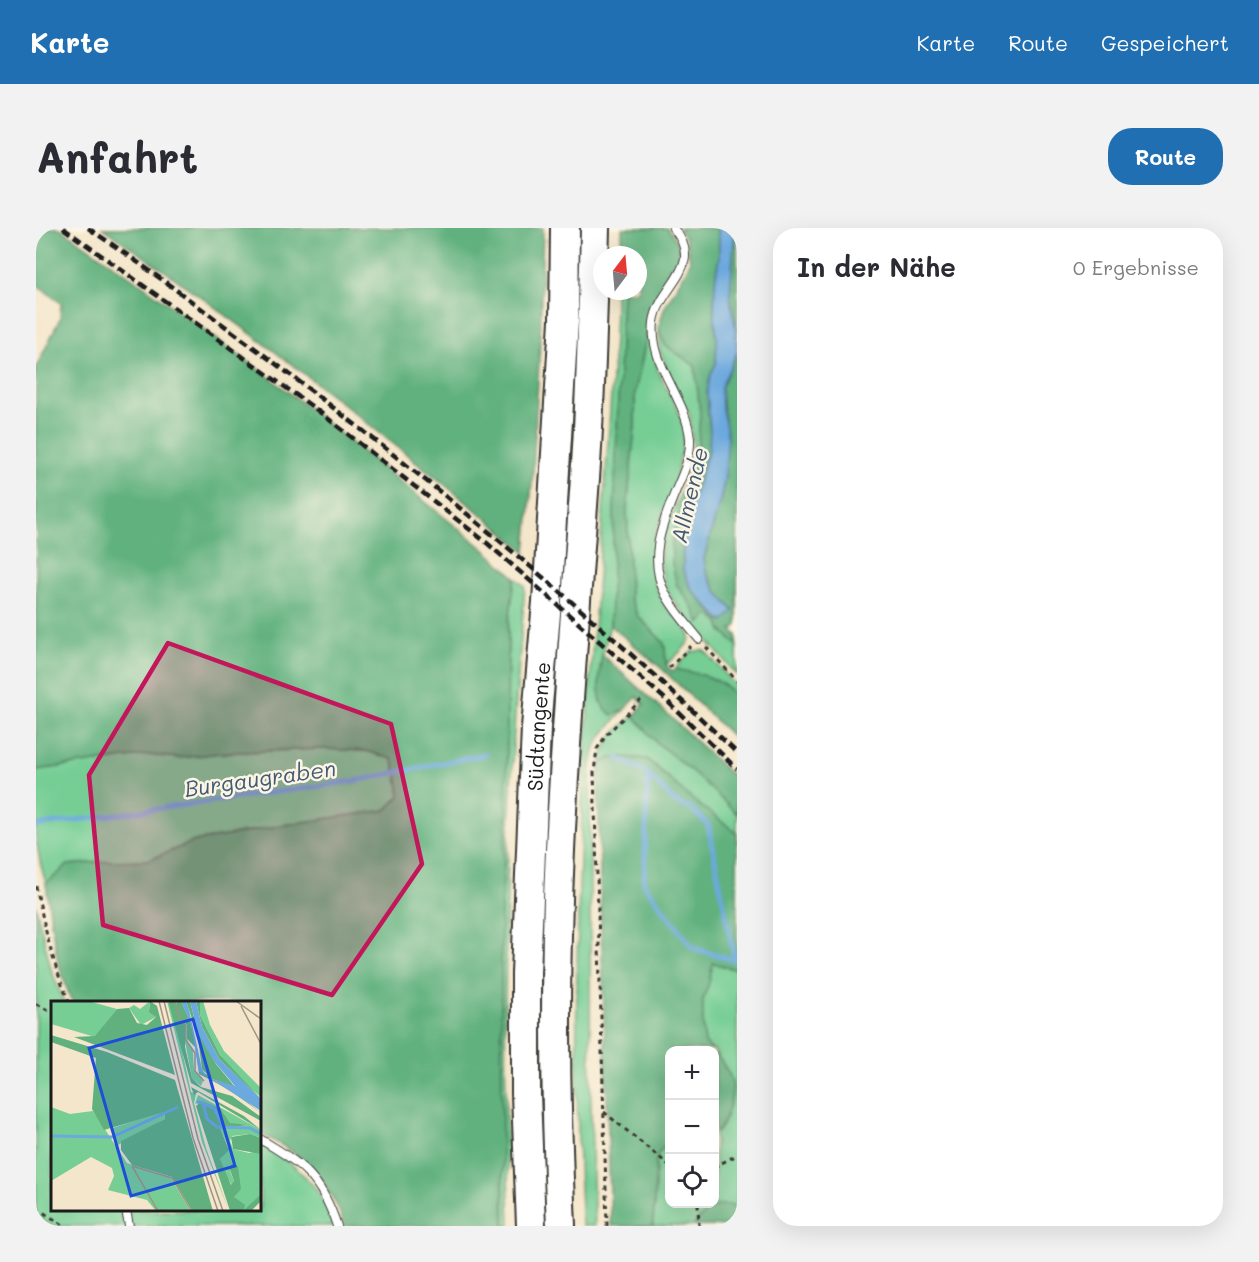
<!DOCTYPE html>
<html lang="de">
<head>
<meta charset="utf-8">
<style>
	body { margin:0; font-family:Mali,sans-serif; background:#f2f2f3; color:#2b2b33 }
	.controls { position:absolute; right:18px; bottom:18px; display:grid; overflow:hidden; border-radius:12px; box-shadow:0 6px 24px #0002 }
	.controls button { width:54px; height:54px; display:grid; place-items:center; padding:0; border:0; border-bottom:2px solid #e1e1e2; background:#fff; color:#2b2b33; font:30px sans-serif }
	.compass { position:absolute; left:557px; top:18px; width:54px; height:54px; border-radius:50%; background:#fff; box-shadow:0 6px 24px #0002; rotate:16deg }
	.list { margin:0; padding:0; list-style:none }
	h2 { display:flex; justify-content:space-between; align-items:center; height:78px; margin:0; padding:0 24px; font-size:26px }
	h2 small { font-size:20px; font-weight:400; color:#7c7c81 }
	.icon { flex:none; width:33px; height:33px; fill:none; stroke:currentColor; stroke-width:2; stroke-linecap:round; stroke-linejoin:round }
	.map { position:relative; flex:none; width:701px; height:998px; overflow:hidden; border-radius:24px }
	header { display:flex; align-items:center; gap:36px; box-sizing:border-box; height:84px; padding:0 30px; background:#1f6fb2; color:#fff }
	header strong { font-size:28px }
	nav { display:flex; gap:33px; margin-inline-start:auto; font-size:21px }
	.intro { display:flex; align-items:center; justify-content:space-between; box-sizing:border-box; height:144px; padding:0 36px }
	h1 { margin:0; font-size:42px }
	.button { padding:15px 27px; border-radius:24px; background:#1f6fb2; color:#fff; font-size:21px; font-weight:700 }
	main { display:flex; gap:36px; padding:0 36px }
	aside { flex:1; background:#fff; border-radius:24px; box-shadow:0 6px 24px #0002 }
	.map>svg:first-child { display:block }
	.green { fill:#76ce95; stroke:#497558; stroke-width:1.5 }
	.forest { fill:#60b17e; stroke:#3e664d; stroke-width:1.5 }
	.water { fill:#6ca9de; stroke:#44627d; stroke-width:1.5 }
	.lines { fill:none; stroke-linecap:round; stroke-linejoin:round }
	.stream { stroke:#6ca9de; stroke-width:5 }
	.lane-casing { stroke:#3c3a36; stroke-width:10 }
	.highway-casing { stroke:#3c3a36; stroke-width:32 }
	.path { stroke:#3c3a36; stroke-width:3; stroke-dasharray:4.5 4.5; stroke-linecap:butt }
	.lane { stroke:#fff; stroke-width:8 }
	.highway { stroke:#fff; stroke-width:28 }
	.rail { stroke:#1c1c1c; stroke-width:4.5; stroke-dasharray:9 4.5; stroke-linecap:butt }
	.marked { fill:#c2185b; fill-opacity:0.2; stroke:#c2185b; stroke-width:4.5; stroke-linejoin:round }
	.labels { text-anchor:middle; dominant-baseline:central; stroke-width:5; stroke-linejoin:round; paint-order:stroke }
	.street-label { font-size:21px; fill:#1c1c1c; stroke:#fcf5e5 }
	.water-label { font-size:22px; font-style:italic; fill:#405b73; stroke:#fcf5e5 }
	.inset-river { fill:none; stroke:#6ca9de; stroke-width:3 }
	.inset-road { fill:none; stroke:#9e9584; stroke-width:1.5 }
	.view { fill:#1d4ed8; fill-opacity:0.15; stroke:#1d4ed8; stroke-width:3 }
	.inset-edge { fill:none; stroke:#1c1c1c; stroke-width:3 }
</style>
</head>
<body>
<header>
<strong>Karte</strong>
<nav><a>Karte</a><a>Route</a><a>Gespeichert</a></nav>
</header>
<div class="intro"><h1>Anfahrt</h1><a class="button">Route</a></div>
<main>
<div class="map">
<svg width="701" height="998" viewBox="0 0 701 998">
	<rect width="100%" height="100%" fill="#fcf5e5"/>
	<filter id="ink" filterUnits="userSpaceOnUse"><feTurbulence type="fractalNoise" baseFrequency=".0167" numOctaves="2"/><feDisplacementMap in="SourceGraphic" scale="12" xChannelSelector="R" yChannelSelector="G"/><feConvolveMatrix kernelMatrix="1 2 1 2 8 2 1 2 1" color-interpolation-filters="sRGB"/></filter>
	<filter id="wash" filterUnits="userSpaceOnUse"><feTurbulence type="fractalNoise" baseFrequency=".008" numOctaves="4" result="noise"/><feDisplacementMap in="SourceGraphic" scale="24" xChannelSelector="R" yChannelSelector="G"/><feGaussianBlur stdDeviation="1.35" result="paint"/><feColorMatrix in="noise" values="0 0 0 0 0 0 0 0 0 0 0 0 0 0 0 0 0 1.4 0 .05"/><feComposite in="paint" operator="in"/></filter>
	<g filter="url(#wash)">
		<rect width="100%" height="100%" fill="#f4e6ca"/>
		<!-- green -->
		<g class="green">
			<path d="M540,0H546L544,128L518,496L514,521H512Z"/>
			<path d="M579,63H586L575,375L574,397L566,429L563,455L565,475L577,487L589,481C580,492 566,504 560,518C552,536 555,560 554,579C555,719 552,858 559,998H546C537,846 540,694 548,542C554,442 563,342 570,242C574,182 579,123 579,63Z"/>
			<path d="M614,95C614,110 616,125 621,140C629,162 644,177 647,202C649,215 645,226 642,238C641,244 641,251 639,256C637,264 633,270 630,277C621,297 616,318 616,339C617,352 622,368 630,378C635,385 654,401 654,410C653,418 636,431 630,437L629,419L627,414L602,388L594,370L591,282L599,198V164Z"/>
			<path d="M623,101L629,117L659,138L664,185L662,217L649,259L636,314V335L641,358L654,375L664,394L672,386L683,394L686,403L701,417V447L643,380L634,368L628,356L624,331L627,311L633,293L644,266L655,235L657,216L653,184L638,158L624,123Z"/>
			<path d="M479,349L489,358C486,400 482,442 479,485C468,655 466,827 474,998H469L466,920L465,680L470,601L472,401Z"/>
			<path d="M666,422L670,424L701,459V473L695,464L658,446L639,441L655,424Z"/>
			<path d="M598,488L620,514L658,545L701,586V605L657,572L611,531L587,529L574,530L565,536C569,511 578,503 598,488Z"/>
			<path d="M288,521L330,523L356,531L361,546L364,568L350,582L247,597L196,607L159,613L113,632L75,633L32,637L10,656L4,634L0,609V542L112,527L143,530L183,525Z"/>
			<path d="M510,614V618L513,998H507L501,804L508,615Z"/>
			<path d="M0,678L15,741L28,774H16V982H224V915C257,935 288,958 297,998H15L0,988Z"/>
			<path d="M677,734L701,742V979L695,977L660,994L659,998H617L620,934L622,925L630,917H633L634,976H678L679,906C689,898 699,866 696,854C694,846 684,831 679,825L678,822H676L669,815L667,798V771L673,755Z"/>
		</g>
		<!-- forest -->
		<g class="forest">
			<path d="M0,0H24L108,58L240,154L448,321L479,349L472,401L470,601L465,680L466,920L468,998H308C303,974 283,947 264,930C253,920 237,913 224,905V774H37L34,770L22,734L15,695L10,656L32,637L75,633L113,632L159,613L196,607L247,597L350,582L364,568L361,546L356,531L330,523L288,521L247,522L183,525L143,530L112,527L0,542V140L24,90L25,75L0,56Z"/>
			<path d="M66,0H507L504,116L497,244L490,324C443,283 394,245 345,206C254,134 162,64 66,0Z"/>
			<path d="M586,0H631C663,35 627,50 616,83L599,164V198L591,282L594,370L602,388L627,414L629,419L630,437L636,443L639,441C660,445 691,450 700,471C701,479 701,504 701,513L626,441L574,397L586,63H602V27H586Z"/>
			<path d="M642,0H681L683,10V29L679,54L678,84L681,112L680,135L674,149L672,184L674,202L673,221L663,250L647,319V342L656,362L681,390L687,394L697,382L681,364L670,345L668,330L685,269L689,248V192L685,168V160L701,124V397L696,402L701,407V417L686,403L683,394L673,387L664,395L654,375L641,358L636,335V314L649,259L662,217L664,185L659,138L629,117L622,100L629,78L651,41L654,33L650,12Z"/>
			<path d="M697,0H701V115C700,99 695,83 694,67C693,45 698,23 697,0Z"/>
			<path d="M566,427L625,480L701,552V586L658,545L620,514L598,488L608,476L601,469L589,481L577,487C557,476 563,446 566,427Z"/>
			<path d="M587,529L611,531L657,572L701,605V742L677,735L673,755L667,771V798L669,815L676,822H634L633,917H630L622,925L620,934L617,998H575L565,698L562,553L565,536L574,530Z"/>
			<path d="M679,825C684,831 694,846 696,854C699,866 689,898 679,906Z"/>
			<path d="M683,977H695L701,979V998H659L660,994L670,984Z"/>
		</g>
		<!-- water -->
		<path class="water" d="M681,0H697L698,13L694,68L700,100L701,124L685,160L686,180L692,209L689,248L685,269L668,330L670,345L681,364L698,383L687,394L656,362L647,342V319L654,280L673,221L674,202L671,164L674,149L680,135L681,112L678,84L679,54L683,29V10Z"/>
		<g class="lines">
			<!-- stream -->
			<g class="stream">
				<path d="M582,530L612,546L608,656L657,720L701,733"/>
				<path d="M612,546L640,575L654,580L672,597L699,733"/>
				<path d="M0,598L319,553L450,526"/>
			</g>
		</g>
	</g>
	<g filter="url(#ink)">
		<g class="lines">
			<defs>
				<g id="lane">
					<path d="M637,0C671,39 623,57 618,94C613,137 650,169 654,210C655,229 647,246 640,262C626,296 611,332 630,367C639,383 651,397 663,411"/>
					<path d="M224,911C266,936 285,949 301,998"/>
					<path d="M90,982L93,998"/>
				</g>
				<g id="highway">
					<path id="s1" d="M495,998L490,866V745L500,500L511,374L528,93L529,0"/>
					<path d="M525,998C519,873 518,747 524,622C530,493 541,364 550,236C555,157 557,79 559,0"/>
				</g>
			</defs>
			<!-- lane casing -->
			<use href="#lane" class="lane-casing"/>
			<!-- highway casing -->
			<use href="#highway" class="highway-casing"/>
			<!-- path -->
			<g class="path">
				<path d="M670,419L701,453"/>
				<path d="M633,440L655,418"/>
				<path d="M0,658C8,698 17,737 33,774"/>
				<path d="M0,776L16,784"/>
				<path d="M568,884L634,938"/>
				<path d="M678,939L701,927"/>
				<path d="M662,976L663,998"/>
				<path d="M0,980L29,998"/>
				<path d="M571,998L558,544L561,521L571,506L605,472"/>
			</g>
			<!-- lane -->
			<use href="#lane" class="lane"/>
			<!-- highway -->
			<use href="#highway" class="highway"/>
			<!-- rail -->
			<g class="rail">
				<path d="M27,0L281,182L451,315L628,470L701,541"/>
				<path d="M52,0C115,42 175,88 236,133C398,255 555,384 701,525"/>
			</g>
		</g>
	</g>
	<!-- marked area -->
	<path class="marked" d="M132,415L355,496L386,636L296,767L67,697L53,547Z"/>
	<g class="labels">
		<!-- street labels -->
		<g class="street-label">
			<text stroke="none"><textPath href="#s1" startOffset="500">Südtangente</textPath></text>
		</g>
		<!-- water labels -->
		<g class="water-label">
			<text transform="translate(653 267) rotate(-77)">Allmende</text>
			<text transform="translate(224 550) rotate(-8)">Burgaugraben</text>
		</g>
	</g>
	<!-- overview -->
	<g transform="translate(15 773)">
		<rect width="210" height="210" fill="#f4e6ca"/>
		<path d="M0,0H37L66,8L44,36L0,23ZM99,0L98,8L105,16L90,24L78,7L83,4L89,8ZM116,0H117L127,31L140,91L145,93L143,102L155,147L178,210L151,141ZM149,0H152L159,24L173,50L210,87V96L190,80L169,54L149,14ZM133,35L142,50L143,69L152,80L150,85L141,77ZM147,94L210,129V137L199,133L181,135L179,140L182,148L198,152L210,149V193L194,209L183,196L187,166L179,170L183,180L181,184L172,171L169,158L178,147L169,127L199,124L179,123L172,111L159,104L151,100L144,103ZM0,106L19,113L42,110L76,162L120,177L139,210H105L96,199L57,189L63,175L61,167L40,156L0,180ZM109,111H113L114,118L67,144L59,128Z" fill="#76ce95"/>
		<path d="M99,0L106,5L124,74L23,36L44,35L66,8L78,7L86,22L96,24L105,16L98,11ZM117,0H124L135,25L134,46L141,77L150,86L181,95L210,116V120L140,82ZM125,0H130L139,20L147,51L148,70L157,74L151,68L147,36L135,0H139L146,28L165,63L184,86L158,77L185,92L210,112L177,88L148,73L144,46L136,38V24L128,15ZM145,0H149V14L169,54L210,98L168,58L151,26ZM0,34L56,51L124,79L162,210H141L121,176L81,164L70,149V140L114,118L113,111L53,129L41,108L45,57L0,41ZM140,86L193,115L210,129L147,91L143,94ZM151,100L170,108L179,122L199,124L169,127L178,149L169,158L180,184L183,180L178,166L182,162L187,166L190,188L183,196L194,204L193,209L210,193V200L200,210H179L145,105ZM199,133L210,137V153L182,148L180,136Z" fill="#60b17e"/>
		<path d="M130,0H135L138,9L151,68L156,76L148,70L140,23ZM139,0H145L151,26L168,58L210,98V110L158,77L184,85L162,59L147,32Z" fill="#6ca9de"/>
		<path class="inset-river" d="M146,101L152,102L156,118L166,126L199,127L210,133M153,103L163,107L172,125M0,135L61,136L127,106"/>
		<path class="inset-road" d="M108,0L142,137L167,210M113,0L147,138L172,210M124,0L128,16L135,24V39L144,52V70L153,80M185,0L210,18M190,5L210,43M81,165L121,177L140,210M81,165L107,210"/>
		<path class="view" d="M142,18L184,165L80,195L38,47Z"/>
		<rect width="210" height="210" class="inset-edge"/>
	</g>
</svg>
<div class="controls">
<button>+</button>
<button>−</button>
<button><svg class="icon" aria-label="locate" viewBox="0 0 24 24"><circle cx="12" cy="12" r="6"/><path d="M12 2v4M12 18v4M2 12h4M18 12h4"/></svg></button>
</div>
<svg class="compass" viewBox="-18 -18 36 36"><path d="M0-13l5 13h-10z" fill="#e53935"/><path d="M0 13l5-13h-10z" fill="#7c7c81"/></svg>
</div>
<aside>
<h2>In der Nähe<small>0 Ergebnisse</small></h2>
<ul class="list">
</ul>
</aside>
</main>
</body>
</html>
